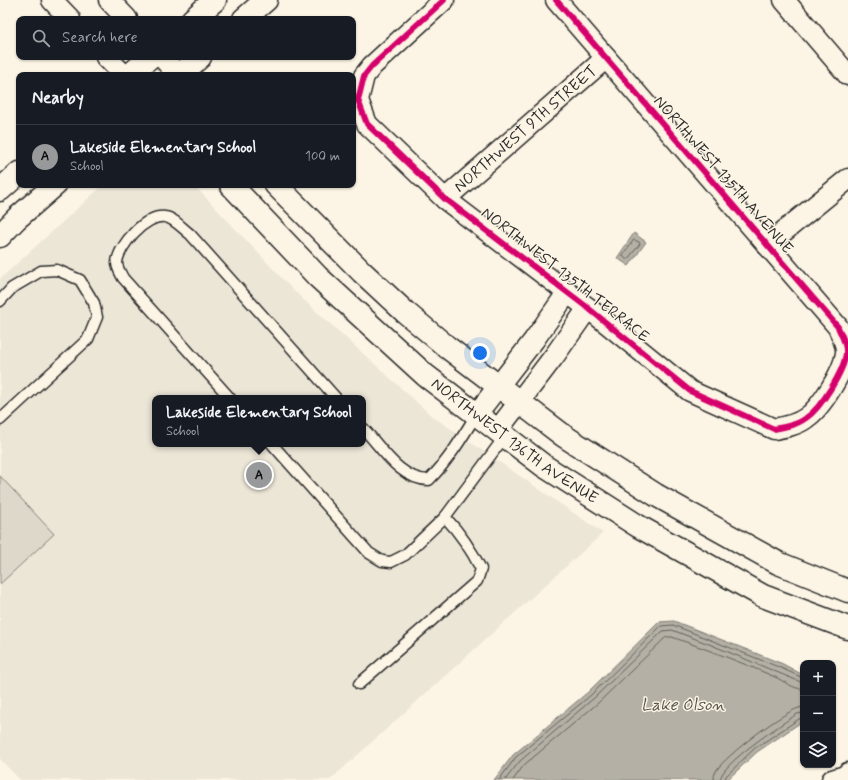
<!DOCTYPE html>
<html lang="en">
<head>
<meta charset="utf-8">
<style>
	body { margin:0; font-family:Mynerve,sans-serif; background:#20242c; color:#f1f3f6 }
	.controls { position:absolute; right:12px; bottom:12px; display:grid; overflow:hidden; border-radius:8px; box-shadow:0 1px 3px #0004 }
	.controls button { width:36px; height:36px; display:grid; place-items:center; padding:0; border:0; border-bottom:1px solid #363941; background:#171b24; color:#f1f3f6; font:20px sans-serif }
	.you { position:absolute; left:480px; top:353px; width:14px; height:14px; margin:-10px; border:3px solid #fff; border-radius:50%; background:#1a73e8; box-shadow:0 0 0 6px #1a73e833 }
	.badge { display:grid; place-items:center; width:26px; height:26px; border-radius:50%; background:#98999b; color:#111; font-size:13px; font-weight:700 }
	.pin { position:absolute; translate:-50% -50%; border:2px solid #fff; box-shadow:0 1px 4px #0006 }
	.popup { position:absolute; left:152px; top:395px; width:214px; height:52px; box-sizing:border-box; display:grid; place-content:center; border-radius:8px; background:#171b24; filter:drop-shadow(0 1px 3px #0005); font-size:13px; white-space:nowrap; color:#9ea1a6 }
	.popup b { font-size:15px; color:#f1f3f6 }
	.popup::after { content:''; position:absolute; left:50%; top:100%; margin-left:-8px; border:8px solid transparent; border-top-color:#171b24 }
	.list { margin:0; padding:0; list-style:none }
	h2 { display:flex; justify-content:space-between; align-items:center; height:52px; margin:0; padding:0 16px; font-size:17px }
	h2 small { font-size:13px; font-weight:400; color:#9ea1a6 }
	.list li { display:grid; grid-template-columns:26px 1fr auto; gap:12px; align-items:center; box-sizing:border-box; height:64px; padding:0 16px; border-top:1px solid #363941 }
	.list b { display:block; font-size:15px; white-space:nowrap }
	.list p { margin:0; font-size:13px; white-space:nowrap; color:#9ea1a6 }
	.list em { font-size:13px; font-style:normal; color:#9ea1a6 }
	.icon { flex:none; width:22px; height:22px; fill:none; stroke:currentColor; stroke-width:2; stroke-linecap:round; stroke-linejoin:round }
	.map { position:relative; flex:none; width:848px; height:780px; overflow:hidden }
	.search { position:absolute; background:#171b24; box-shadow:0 1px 3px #0004; left:16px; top:16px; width:340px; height:44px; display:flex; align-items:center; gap:10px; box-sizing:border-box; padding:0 14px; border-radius:8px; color:#9ea1a6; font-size:15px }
	.panel { position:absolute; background:#171b24; box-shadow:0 1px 3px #0004; left:16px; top:72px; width:340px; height:116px; border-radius:8px }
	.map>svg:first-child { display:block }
	.built { fill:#ece6d7; fill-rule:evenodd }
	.green { fill:#ded8ca; stroke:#84827a }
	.water { fill:#b4b0a5; stroke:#7d7b74 }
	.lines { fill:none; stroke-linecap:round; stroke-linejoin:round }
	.shore { stroke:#62605c; stroke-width:1 }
	.service-casing { stroke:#2b2b2b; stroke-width:13 }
	.minor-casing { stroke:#2b2b2b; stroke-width:23 }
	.tertiary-casing { stroke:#2b2b2b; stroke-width:25 }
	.service { stroke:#fcf5e5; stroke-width:10 }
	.minor { stroke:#fcf5e5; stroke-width:20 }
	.tertiary { stroke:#fcf5e5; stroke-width:22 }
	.cycleway-casing { stroke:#fcf5e5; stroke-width:8 }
	.cycleway { stroke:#d6006c; stroke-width:6 }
	.labels { text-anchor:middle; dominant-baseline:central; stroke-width:3; stroke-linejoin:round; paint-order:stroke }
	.street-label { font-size:16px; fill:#2b2b2b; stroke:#fcf5e5 }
	.water-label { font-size:17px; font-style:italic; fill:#545350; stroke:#fcf5e5 }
</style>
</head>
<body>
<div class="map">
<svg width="848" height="780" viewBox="0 0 848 780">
	<rect width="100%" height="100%" fill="#fcf5e5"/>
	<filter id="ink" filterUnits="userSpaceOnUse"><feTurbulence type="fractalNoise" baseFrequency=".025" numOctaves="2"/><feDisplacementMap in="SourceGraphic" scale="8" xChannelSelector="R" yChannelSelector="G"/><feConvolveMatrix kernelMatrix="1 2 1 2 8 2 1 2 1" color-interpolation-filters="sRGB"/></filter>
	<g filter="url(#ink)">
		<!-- built -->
		<path class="built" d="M103,185H194L294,291L432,416L603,533L330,780H20L0,759V279ZM155,398H363V444H155Z"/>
		<!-- green -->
		<path class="green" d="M0,476L54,534L0,584Z"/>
		<!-- water -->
		<g class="water">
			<path d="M634,233L646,242L629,266L617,258Z"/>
			<path d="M674,621L783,664L803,675V721L757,752L727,780H494L513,755L588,692L659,622Z"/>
		</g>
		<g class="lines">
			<!-- shore -->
			<g class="shore">
				<path d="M634,240L639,242L640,244L627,260L623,256Z"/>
				<path d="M499,780L516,757L591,695L661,626L673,625L781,668L803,678"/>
				<path d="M505,780L520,761L594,698L663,631L672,630L709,644L803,683"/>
				<path d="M513,780L524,765L598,703L666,637H672C706,649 741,662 775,677C784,681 793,689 803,689"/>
				<path d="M714,780C714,777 714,774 716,771C724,757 788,707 803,707"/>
				<path d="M720,780C721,763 781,725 797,714L803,713"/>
				<path d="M725,780L726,776L755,748L799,719L803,718"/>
			</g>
			<defs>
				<g id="service">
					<path d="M0,301L12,288L41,271L57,270L80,280L94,303L97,317L88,339L0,420"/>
					<path d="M230,398L123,278C121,274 117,268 117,263C118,246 146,214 165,217C174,218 183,229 190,234L336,398"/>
					<path d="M363,428C381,447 400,480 429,480C448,461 462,438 476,415"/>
					<path d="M272,444L369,553L382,561L391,562L405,555L445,517L505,436"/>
					<path d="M359,684L477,581L481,569C471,549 460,533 445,517"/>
				</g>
				<g id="minor">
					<path d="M52,0L70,19"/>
					<path d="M109,0L127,19"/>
					<path d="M444,0L372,66L364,76L358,100L367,124L445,199L588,308L690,391L774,429C785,427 797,425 806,418C821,408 844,371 846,353C847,344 841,335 838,327L556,0"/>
					<path d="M784,0L848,75"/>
					<path d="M106,57L124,75"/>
					<path d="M162,57L178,75"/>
					<path id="s1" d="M445,199L606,58"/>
					<path d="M767,245L848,179"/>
					<path d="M476,415L534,340L567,293"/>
					<path d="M497,431L555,355L588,308"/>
					<path d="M832,780L845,776L848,773"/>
				</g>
				<g id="tertiary">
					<path d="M193,19L215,0"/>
					<path d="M244,19L266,0"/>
					<path d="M130,75L150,57"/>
					<path d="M180,75L200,57"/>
					<path id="s2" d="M231,185L318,277L425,375L544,466L638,526L763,596L848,628"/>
					<path d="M276,185L362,272L405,312L447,347L564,436L656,495L778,563L848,591"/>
					<path d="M0,190L19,173"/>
					<path d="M0,236L16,219L55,185"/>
				</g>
			</defs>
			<!-- service casing -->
			<use href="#service" class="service-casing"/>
			<!-- minor casing -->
			<use href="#minor" class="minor-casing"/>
			<!-- tertiary casing -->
			<use href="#tertiary" class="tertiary-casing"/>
			<!-- service -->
			<use href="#service" class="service"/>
			<!-- minor -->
			<use href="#minor" class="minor"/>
			<!-- tertiary -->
			<use href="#tertiary" class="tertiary"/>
			<defs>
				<path id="cycleway" d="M444,0L372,66L364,76L358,100L367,124L445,199L588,308L690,391L774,429C785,427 797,425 806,418C821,408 844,371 846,353C847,344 841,335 838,327L556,0"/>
			</defs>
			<!-- cycleway casing -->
			<use href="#cycleway" class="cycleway-casing"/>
			<!-- cycleway -->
			<use href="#cycleway" class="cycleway"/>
		</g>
	</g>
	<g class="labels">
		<!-- street labels -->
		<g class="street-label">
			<text stroke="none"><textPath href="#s1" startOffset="107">NORTHWEST 9TH STREET</textPath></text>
			<text transform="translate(723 175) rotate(49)">NORTHWEST 135TH AVENUE</text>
			<text transform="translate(565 275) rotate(38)">NORTHWEST 135TH TERRACE</text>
			<text stroke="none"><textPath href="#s2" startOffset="383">NORTHWEST 136TH AVENUE</textPath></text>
		</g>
		<!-- water labels -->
		<g class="water-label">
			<text x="683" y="705">Lake Olson</text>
		</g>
	</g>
</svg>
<div class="controls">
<button>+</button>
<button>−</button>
<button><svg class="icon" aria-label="layers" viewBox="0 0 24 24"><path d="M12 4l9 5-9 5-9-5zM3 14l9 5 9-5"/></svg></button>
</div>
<div class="you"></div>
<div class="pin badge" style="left:259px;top:475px">A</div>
<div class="popup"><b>Lakeside Elementary School</b>School</div>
<div class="search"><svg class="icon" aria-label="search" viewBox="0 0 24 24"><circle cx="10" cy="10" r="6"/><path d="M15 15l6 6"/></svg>Search here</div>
<section class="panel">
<h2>Nearby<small></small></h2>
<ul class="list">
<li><span class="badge">A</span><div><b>Lakeside Elementary School</b><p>School</p></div><em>100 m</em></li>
</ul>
</section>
</div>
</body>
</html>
